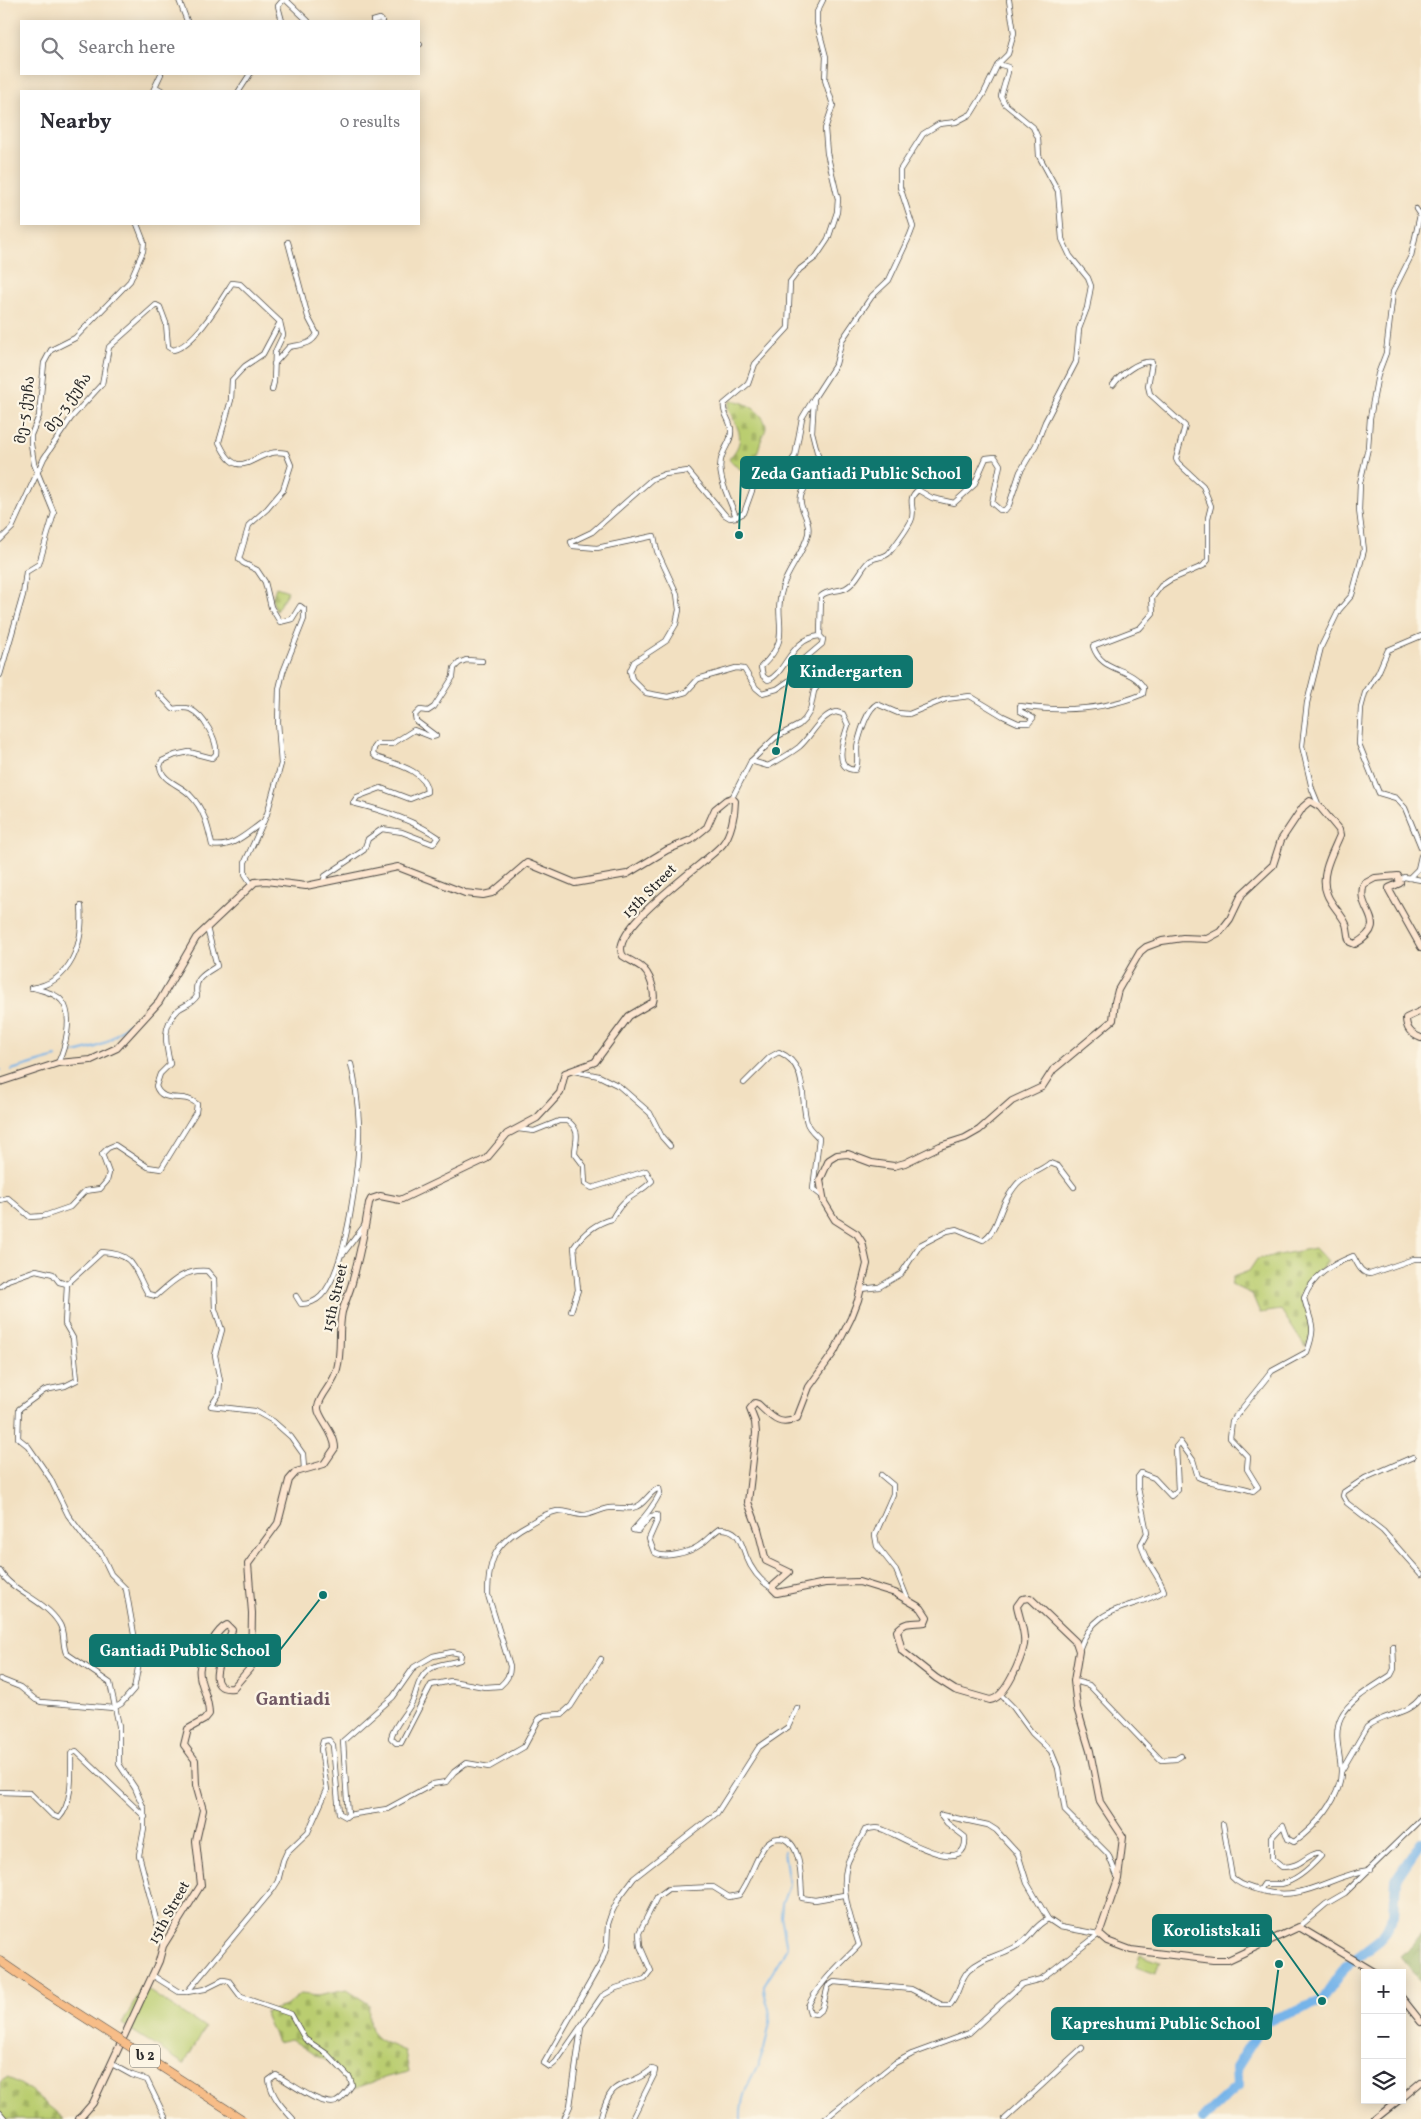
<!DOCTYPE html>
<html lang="en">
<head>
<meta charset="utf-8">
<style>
	body { margin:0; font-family:Vollkorn,"Noto Serif Georgian",serif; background:#f7f7f7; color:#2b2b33 }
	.controls { position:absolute; right:15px; bottom:15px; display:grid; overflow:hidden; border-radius:0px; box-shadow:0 2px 12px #0003 }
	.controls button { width:45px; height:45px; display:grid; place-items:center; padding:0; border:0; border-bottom:1px solid #e1e1e2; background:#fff; color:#2b2b33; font:25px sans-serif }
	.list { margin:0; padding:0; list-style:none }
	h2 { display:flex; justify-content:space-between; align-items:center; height:65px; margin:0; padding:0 20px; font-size:21px }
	h2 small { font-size:16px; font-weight:400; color:#7c7c81 }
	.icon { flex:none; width:28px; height:28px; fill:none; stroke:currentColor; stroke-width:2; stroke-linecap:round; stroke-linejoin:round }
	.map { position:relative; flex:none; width:1421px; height:2119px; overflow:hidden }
	.search { position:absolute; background:#fff; box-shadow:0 2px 12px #0003; left:20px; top:20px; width:400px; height:55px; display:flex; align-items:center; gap:12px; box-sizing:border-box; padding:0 18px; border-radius:0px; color:#7c7c81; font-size:19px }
	.panel { position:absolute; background:#fff; box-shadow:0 2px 12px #0003; left:20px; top:90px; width:400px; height:135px; border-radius:0px }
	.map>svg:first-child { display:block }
	.forest { fill:url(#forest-crowns); stroke:#5f6e46 }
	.cemetery { fill:url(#cemetery-stones); stroke:#727c4e }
	.garden { fill:#bacd70; stroke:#727c4e }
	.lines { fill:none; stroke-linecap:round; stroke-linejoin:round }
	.stream { stroke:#76b4e9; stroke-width:2 }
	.river { stroke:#76b4e9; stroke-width:10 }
	.street-casing { stroke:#494642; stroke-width:6 }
	.secondary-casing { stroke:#494642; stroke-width:8 }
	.highway-casing { stroke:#494642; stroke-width:9 }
	.street { stroke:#fff; stroke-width:4.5 }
	.secondary { stroke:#fce5cf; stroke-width:6 }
	.highway { stroke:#f7bd88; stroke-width:8 }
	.highway-bridge-casing { stroke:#494642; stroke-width:9; stroke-linecap:butt }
	.highway-bridge { stroke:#f7bd88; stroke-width:8 }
	.labels { text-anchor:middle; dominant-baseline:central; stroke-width:4.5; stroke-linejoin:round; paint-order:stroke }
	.shield { fill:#fcf5e5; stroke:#6a6863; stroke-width:1 }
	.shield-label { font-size:14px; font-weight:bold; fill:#2b2b2b }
	.street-label { font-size:15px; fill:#2b2b2b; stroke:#fcf5e5 }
	.quarter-label { font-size:18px; font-weight:bold; fill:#715864; stroke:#fcf5e5 }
	.leader { fill:none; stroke:#0f766e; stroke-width:2 }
	.callout-dot { fill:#0f766e; stroke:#fcf5e5; stroke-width:2 }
	.callout { fill:#0f766e; stroke:#0f766e; stroke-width:2 }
	.callout-label { font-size:16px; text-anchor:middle; font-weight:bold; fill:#fff }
</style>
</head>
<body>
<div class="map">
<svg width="1421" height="2119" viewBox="0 0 1421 2119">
	<defs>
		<pattern id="forest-crowns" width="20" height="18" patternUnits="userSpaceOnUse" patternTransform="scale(1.25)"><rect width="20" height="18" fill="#93b062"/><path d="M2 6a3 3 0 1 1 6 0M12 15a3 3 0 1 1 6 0" fill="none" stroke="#788f51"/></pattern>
		<pattern id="cemetery-stones" width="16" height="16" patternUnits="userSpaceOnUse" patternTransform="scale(1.25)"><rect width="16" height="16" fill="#bacd70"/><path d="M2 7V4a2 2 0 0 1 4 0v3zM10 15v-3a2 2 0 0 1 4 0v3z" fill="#a0b061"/></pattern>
	</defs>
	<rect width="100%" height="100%" fill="#fcf5e5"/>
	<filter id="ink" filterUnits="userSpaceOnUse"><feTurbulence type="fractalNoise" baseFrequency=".02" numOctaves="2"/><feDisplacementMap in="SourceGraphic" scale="10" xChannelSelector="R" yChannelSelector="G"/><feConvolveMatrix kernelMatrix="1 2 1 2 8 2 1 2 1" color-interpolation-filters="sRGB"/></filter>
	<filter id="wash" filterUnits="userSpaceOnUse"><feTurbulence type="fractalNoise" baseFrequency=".0096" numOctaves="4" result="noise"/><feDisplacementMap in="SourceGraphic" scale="20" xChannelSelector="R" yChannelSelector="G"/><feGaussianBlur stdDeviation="1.12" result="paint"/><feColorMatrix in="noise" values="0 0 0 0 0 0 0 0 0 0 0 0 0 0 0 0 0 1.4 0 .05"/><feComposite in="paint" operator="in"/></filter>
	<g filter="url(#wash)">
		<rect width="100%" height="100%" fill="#f2e0c1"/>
		<!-- forest -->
		<path class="forest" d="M1421,1934V1983L1400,1957L1413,1946Z"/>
		<!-- cemetery -->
		<g class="cemetery">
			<path d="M730,401C743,399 765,413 766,427C766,431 763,434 762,438C757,451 757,464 743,471L733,464L729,459C747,439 739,430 728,409Z"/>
			<path d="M276,587L288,591L276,611L272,599Z"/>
			<path d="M1315,1248L1328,1262L1307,1281L1300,1295L1311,1321L1313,1333L1305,1347L1281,1310L1260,1313L1252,1294L1231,1284L1233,1277L1249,1271L1257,1259Z"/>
			<path d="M347,1990L369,2004C367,2039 375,2038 405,2051L409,2072L387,2077L356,2088L349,2085L328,2061L316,2056L291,2039L277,2042L264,2012L286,2006L301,1994L317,1996Z"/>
			<path d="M8,2077L30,2090L64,2119H0V2082Z"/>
		</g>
		<!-- garden -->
		<g class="garden">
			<path d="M1140,1955L1160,1962L1155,1974L1136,1967Z"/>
			<path d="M143,1987L205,2028L184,2064L122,2024Z"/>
		</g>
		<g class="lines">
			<!-- stream -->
			<g class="stream">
				<path d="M68,1054C100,1048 106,1045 129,1023"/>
				<path d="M0,1070H1"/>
				<path d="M11,1070L56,1057"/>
				<path d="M741,2119C740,2089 755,2076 764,2050C766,2041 768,2032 770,2023C772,2007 763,1999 764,1985L787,1948L781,1916L782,1904L789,1885L784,1851"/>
			</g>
			<!-- river -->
			<path class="river" d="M1202,2119L1237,2087L1236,2068L1265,2022L1322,2001L1345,1967L1380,1940L1394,1915L1396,1879L1421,1842"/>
		</g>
	</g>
	<g filter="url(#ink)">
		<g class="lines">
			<defs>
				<g id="street">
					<path d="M179,0L187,21"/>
					<path d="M286,0L308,21"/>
					<path d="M282,21L278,6L283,0"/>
					<path d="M373,21L380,19L382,21"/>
					<path d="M419,44H420"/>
					<path d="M156,87L163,91"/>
					<path d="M153,91L161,74"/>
					<path d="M239,91L250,74"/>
					<path d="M274,364L289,347C301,344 310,346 317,334L308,317L288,242"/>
					<path d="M272,390L274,382L275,352L283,335L280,322"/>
					<path d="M814,398L836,364L842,340L872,296L889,280L910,235L913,227L900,187V170L923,134L939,124L956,122L971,114L984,93L998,64L1008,54L1014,33L1009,0"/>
					<path d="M736,517L730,518L725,515L688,471L665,474L652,479L592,532L571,542L573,546L597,548L654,536L657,551L677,594L679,610L676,624L666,641L634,662L630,671L632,679L646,693L668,697L686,692L698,679L736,668L744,669L756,688L762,693L777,689L803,671"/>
					<path d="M0,540L12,528L44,458L71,418L102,384L109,347L156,305L160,307L166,323L168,347L173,350C195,345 220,302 232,283L240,284L280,322L263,354L245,366L232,380L231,400L219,442C240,489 254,446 286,453L291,465L283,490L267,509L249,525L239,559L243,563L257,570L265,582L271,607L280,622L292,619L300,606L304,609V619L283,672L279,689L278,722L281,764L267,814L245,862V874L252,885"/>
					<path d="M820,636L821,596C827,590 837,592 846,588C857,582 860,570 868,562C874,556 883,559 889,553C896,544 906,531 911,521C917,509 905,500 918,490L932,498L954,503L974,485L986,458L995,457L1000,465L992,503L1000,510H1005L1009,505L1020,472L1036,445L1045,422L1076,362L1079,329L1087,308L1091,286L1088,278L1070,256L1062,239L1058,191L1039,156L1038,138L1033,127L1005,104L1001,96L1008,72V67L998,64"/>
					<path d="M1421,636L1388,650L1378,673L1365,693L1361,708L1359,744L1379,793L1396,798L1405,808L1421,847"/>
					<path d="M0,675L23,595L26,572L39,564L54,513L34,464L31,444V435L39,416L44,363L51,350L75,338L130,281L143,251L144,242L137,224"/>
					<path d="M158,693L173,709C179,708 185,707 190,709C203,715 218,740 216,754L212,758L189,752L175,755L162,761L160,766C162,782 180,784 190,795C204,809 208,826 212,845C232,849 247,833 263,822"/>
					<path d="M751,761L768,766C779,760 790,754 799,747C811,737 820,715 836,712L843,714L848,725C844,737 832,769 855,770C860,762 855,751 858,742C861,731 867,709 877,704L898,713L909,714L946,699L970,696L1003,716L1018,723H1029L1033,718L1020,711V706C1061,712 1104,710 1143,694L1144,688C1130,665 1102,674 1093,646L1140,628L1153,613L1152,598L1161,586L1170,580L1203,566L1208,560V518L1211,506L1203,486L1178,463L1176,459L1185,426L1150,394L1148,386L1152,362C1139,360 1121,374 1113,385"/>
					<path d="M732,798L751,761L776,737L799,725L805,719L810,711L814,691L833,664L826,659L803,671L802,661L822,644L823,639L820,636C790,638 786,674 768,680L763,676L761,667C795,635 771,623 783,586C789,568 804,552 808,534C812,516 791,504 806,487L817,485L824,479L812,432L814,398L802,418L795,456L791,462L762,475L754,485L744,513L736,517C730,500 715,474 722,456C725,446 732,441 731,430C731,420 722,414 724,404L748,384L755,364L788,328L790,282L800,269L816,257L828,239L837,212L838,199L827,153L825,129L833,105L825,80L826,57L817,23V12L823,0"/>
					<path d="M1319,806L1312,789L1302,746L1307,703L1321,647L1339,610L1352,595L1364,550L1359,510L1360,483L1368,448L1370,418L1378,374L1386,353L1393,292L1411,256L1420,215L1416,209"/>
					<path d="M1409,878L1418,869L1421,856"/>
					<path d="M1400,880L1404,877L1421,880"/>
					<path d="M323,883L325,876L364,850L368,839L382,829L402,832L433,844L438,837C413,820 382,810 353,803L357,797L381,788L410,799L427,792C427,770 392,763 376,757L373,754L374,748L377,744H392L414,730L432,737L436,736L416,721L415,715L420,710L428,711L434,707L453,677L454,668L459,663L466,660L482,661"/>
					<path d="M31,988C72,983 84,942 81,906"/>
					<path d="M34,988C43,991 56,993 62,1001C74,1016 65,1048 58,1063"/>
					<path d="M574,1071L599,1076L619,1086L650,1113L662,1137L670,1146"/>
					<path d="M744,1083L770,1057L779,1052C809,1065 800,1099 807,1123C808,1128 815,1134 819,1138L813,1189L822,1196"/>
					<path d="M518,1129L534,1131L559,1121H568C582,1132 575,1140 575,1154L584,1166L585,1184L592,1188L646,1171L652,1181C635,1198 625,1194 612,1219C596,1223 583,1234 574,1247L578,1290L571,1311"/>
					<path d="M0,1200L8,1198L30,1217L44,1216L70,1207L85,1191L100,1189L107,1181L109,1173L102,1154L108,1148L115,1145L148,1167L161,1169L196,1112L197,1104C185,1092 162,1105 156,1086L160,1074L170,1064C166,1045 161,1026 178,1010C184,1005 192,1004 197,996C193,979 204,974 217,966L207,928"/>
					<path d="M343,1254L364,1226"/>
					<path d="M0,1286L8,1280L36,1270L53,1274L59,1282L67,1284L102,1252C136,1254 133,1268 148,1294L156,1296C172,1282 184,1269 207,1271L214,1279L215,1309L222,1330L215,1355L220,1381L219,1394L211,1406L255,1411L273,1421L291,1437L303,1454L304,1469"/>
					<path d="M861,1289L879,1287L901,1274L920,1245L947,1231L957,1229L983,1240C997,1231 998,1214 1006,1200C1009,1195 1015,1185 1020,1181C1028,1174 1041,1171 1050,1163L1058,1166L1074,1187"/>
					<path d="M296,1296L301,1304C309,1304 315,1302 321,1296C347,1270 360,1162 359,1125C358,1104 356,1084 351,1064"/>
					<path d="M1413,1457L1365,1478L1344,1492L1343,1496L1347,1503L1383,1531L1421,1574"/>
					<path d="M881,1475L893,1485V1494L875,1535L877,1546L896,1570L908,1600"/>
					<path d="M0,1571C12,1592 44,1599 59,1623C65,1632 62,1643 66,1653L110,1683L119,1726V1764L135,1788L144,1809V1829L139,1855L163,1946"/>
					<path d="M1079,1650C1096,1602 1129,1612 1164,1591C1158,1573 1145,1563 1141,1544L1147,1533L1138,1488V1477L1141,1473L1154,1478L1171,1496L1178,1490L1176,1447L1180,1442L1193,1460L1198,1477C1216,1486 1234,1484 1253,1491L1258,1487L1247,1469L1248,1457L1230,1438L1232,1421L1272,1371L1307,1352C1317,1324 1311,1325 1304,1298C1313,1275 1331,1265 1353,1256C1358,1264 1360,1273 1370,1274L1414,1259H1421"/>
					<path d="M0,1679L20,1687L36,1700L41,1702L114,1708L121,1704L134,1689L139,1663L126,1589L111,1574L101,1553L88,1542L68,1515L50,1478L28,1446L18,1438L19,1409L45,1390L65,1386L77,1380L73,1338L65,1324L67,1284"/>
					<path d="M1074,1681L1089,1685L1161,1760L1176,1759L1181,1756"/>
					<path d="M1001,1695L1013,1707L1032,1733L1051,1751L1058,1768L1065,1811L1108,1854L1117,1876"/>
					<path d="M797,1708L788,1727L759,1747L717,1813L634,1878L619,1898L612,1912L608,1924L607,1946L601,1963L544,2063L550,2067L556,2062L602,1996L616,1988L645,1979L651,1971L640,1946L639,1933L657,1897L668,1889L713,1887L729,1897L739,1895C750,1880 754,1862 764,1847C767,1842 773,1838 780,1838C802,1839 801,1881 802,1898L815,1900L844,1895"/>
					<path d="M1342,1770L1367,1727C1384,1713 1408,1716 1421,1697"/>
					<path d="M0,1792L30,1793L52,1815L59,1818C73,1803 71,1773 71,1754L76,1751L145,1817"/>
					<path d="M348,1815L387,1809L433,1784L446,1782L454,1772L466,1763L489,1767L524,1747L539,1719L545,1715L562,1714L571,1706L601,1659"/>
					<path d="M941,1815L947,1823L965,1837C969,1880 896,1834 884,1830C877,1827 872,1828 865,1830C861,1839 848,1858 847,1865C840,1892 851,1919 859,1945C840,1965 820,1981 808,2006L810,2013L816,2014L822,2009L828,1986L834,1982L911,1989L942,2005H950C959,1995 959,1981 968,1971C983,1956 1007,1955 1023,1942C1033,1934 1034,1926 1048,1919"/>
					<path d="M941,1815L988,1825L996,1830L1018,1854L1027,1883L1048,1919L1060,1927L1098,1934"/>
					<path d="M1223,1824L1232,1877C1238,1884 1246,1886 1255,1889C1304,1905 1326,1876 1370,1870"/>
					<path d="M1260,1890L1264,1884C1270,1884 1275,1884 1281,1884C1296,1881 1311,1867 1321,1856L1318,1853C1304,1856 1302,1867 1282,1867L1272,1859V1837L1283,1825L1288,1839L1294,1842C1315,1827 1342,1798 1341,1770C1340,1753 1333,1733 1341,1717C1350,1699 1375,1686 1391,1675L1394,1669L1393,1646"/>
					<path d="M1299,1927L1326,1904L1345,1893L1421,1819"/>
					<path d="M152,1975L179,1992H187L273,1889L278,1881L283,1861L287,1852L308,1832L327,1790L321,1749L323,1741L329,1740L333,1745L339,1813L346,1817L348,1815L343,1741L393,1697L414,1667L433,1656L452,1652L461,1654L460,1660C449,1664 435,1663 426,1672C418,1679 417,1691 413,1700C407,1714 394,1724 391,1738L396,1743H401L431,1685L451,1681L485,1687L500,1686C507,1680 510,1675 510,1666L488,1595C488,1558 496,1542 529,1524C537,1519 546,1513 557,1511C566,1510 574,1515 583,1515C592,1515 600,1509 609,1508C616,1507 624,1509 632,1508C645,1506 648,1492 659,1488L660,1493C653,1507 644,1518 633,1530L638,1531L651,1516L657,1515V1521L649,1539L654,1552C663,1560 691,1552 700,1545C707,1540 712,1534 719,1529C739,1528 740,1541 746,1556C751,1569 760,1581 773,1589"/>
					<path d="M187,1992L205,1989L223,1980L229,1981L241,1997L291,2014L305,2039L327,2054L350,2078L352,2085C348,2091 342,2099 336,2102C321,2107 289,2082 276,2075L269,2080C272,2097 282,2107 293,2119"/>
					<path d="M112,2064L132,2075L147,2080L166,2119"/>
					<path d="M0,2113L5,2119"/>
					<path d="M564,2119L570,2106L581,2028"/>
					<path d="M600,2119C614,2071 623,2093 652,2069L655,2070L654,2075L632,2119"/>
					<path d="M825,2119L895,2063L912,2054L969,2033L1022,1984L1041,1979L1099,1934"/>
					<path d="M1005,2119L1082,2048"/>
				</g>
				<g id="secondary">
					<path d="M1421,1011L1406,1018C1406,1029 1411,1034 1421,1038"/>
					<path d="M0,1082L58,1063L91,1060L117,1048L159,1002L196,938L255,882L266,881L306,886L398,867L465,893L483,895L492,893L527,863L575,883L627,874L667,850L691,840L707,827L715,809L726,800L732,798L735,801C735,814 731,835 722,845C706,863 606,930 623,956C629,960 636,963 641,967C650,973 656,992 653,1002L629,1016L595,1062L565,1073L560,1093L550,1104L537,1118L507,1134L486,1159L400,1200L380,1196L371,1199L369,1203C365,1230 359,1257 352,1283C349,1293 345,1302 342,1312C338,1331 342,1351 337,1369C334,1384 320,1394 318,1407C317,1417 335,1432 335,1448L324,1464L296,1472L289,1480L278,1523L248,1564L252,1613L251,1667L233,1688C199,1692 228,1644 232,1630L227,1625C220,1628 215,1636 211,1643C187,1679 208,1682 209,1714L204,1720L188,1729L184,1745L195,1760L196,1785L203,1810L196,1841L201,1885L163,1946L159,1961L93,2103L79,2119"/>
					<path d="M1376,1973L1299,1927L1228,1960H1213L1131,1950L1107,1941L1099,1934L1118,1879L1123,1837L1100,1802L1090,1751L1077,1708L1074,1681L1079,1651L1076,1642L1030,1598L1022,1599L1017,1606C1019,1617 1026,1633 1024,1645C1021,1659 1006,1698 990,1700L955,1690L936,1678L902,1651L897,1631C905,1620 914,1624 925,1622L927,1617L921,1608L895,1593L859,1582L825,1583L777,1593L773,1589V1586L789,1572L766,1561L758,1529L748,1502L756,1433L755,1422L750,1409L755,1403L758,1404C771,1416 779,1428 797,1418L809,1387L834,1352L851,1318L858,1300L867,1264L862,1242L857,1234L835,1220L824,1202L820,1180L829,1160L837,1155L848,1154L872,1163L894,1166L905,1163L940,1146L965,1138L979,1130L1012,1101L1042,1087L1053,1070L1113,1020L1115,1002L1118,990L1140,952L1146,947L1162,941L1183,938L1207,939L1220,932L1230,919L1242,894L1273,865L1281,840L1303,807L1310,801L1320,807L1339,830L1340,835C1333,852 1319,875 1327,894C1331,905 1341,913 1346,924C1348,930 1347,936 1350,942L1355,944C1393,922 1354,911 1364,884L1375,878L1398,876L1400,883L1389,888V890L1421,947"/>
					<path d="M1402,1998L1421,2022"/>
					<path d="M1402,2098L1421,2082"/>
					<path d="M1375,2119L1399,2100"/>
				</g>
				<path id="highway" d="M0,1961L48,1994"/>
			</defs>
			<!-- street casing -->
			<use href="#street" class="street-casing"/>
			<!-- secondary casing -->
			<use href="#secondary" class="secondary-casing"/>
			<!-- highway casing -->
			<use href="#highway" class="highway-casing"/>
			<!-- street -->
			<use href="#street" class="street"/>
			<!-- secondary -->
			<use href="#secondary" class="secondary"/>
			<!-- highway -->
			<use href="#highway" class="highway"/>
			<defs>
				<path id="highway-bridge" d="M48,1994L242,2119"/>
			</defs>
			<!-- highway-bridge casing -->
			<use href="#highway-bridge" class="highway-bridge-casing"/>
			<!-- highway-bridge -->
			<use href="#highway-bridge" class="highway-bridge"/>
		</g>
	</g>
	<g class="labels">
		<!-- shield labels -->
		<rect class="shield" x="130" y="2044.5" width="30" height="23" rx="4"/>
		<g class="shield-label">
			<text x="145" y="2056">ს 2</text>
		</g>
		<!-- street labels -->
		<g class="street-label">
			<text transform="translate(69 403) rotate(-55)">მე-3 ქუჩა</text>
			<text transform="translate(26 410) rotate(-82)">მე-5 ქუჩა</text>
			<text transform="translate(650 892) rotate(-45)">15th Street</text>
			<text transform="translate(336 1298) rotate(-77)">15th Street</text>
			<text transform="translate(170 1913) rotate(-61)">15th Street</text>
		</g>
		<!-- quarter labels -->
		<g class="quarter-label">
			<text x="293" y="1700">Gantiadi</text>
		</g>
	</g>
	<!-- callouts -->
	<path class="leader" d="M739 535L741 473M776 751L789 671M323 1595L280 1650M1322 2001L1271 1930M1279 1964L1271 2024"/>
	<g class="callout-dot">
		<circle cx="739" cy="535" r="5"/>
		<circle cx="776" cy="751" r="5"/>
		<circle cx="323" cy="1595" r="5"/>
		<circle cx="1322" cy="2001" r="5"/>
		<circle cx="1279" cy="1964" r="5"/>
	</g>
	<g class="callout">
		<rect x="741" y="457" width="230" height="31" rx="5"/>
		<rect x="789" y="656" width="123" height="31" rx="5"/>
		<rect x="90" y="1635" width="190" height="31" rx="5"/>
		<rect x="1153" y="1915" width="118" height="31" rx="5"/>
		<rect x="1052" y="2008" width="219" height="31" rx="5"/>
	</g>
	<g class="callout-label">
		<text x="856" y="479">Zeda Gantiadi Public School</text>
		<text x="851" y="677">Kindergarten</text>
		<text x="185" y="1656">Gantiadi Public School</text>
		<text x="1212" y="1936">Korolistskali</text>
		<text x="1161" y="2029">Kapreshumi Public School</text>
	</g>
</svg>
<div class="controls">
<button>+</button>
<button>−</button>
<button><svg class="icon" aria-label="layers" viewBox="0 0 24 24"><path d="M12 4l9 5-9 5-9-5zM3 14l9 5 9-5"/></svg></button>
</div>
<div class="search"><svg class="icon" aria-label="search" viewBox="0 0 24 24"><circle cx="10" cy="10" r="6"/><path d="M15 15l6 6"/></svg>Search here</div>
<section class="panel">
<h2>Nearby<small>0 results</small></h2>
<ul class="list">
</ul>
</section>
</div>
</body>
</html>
